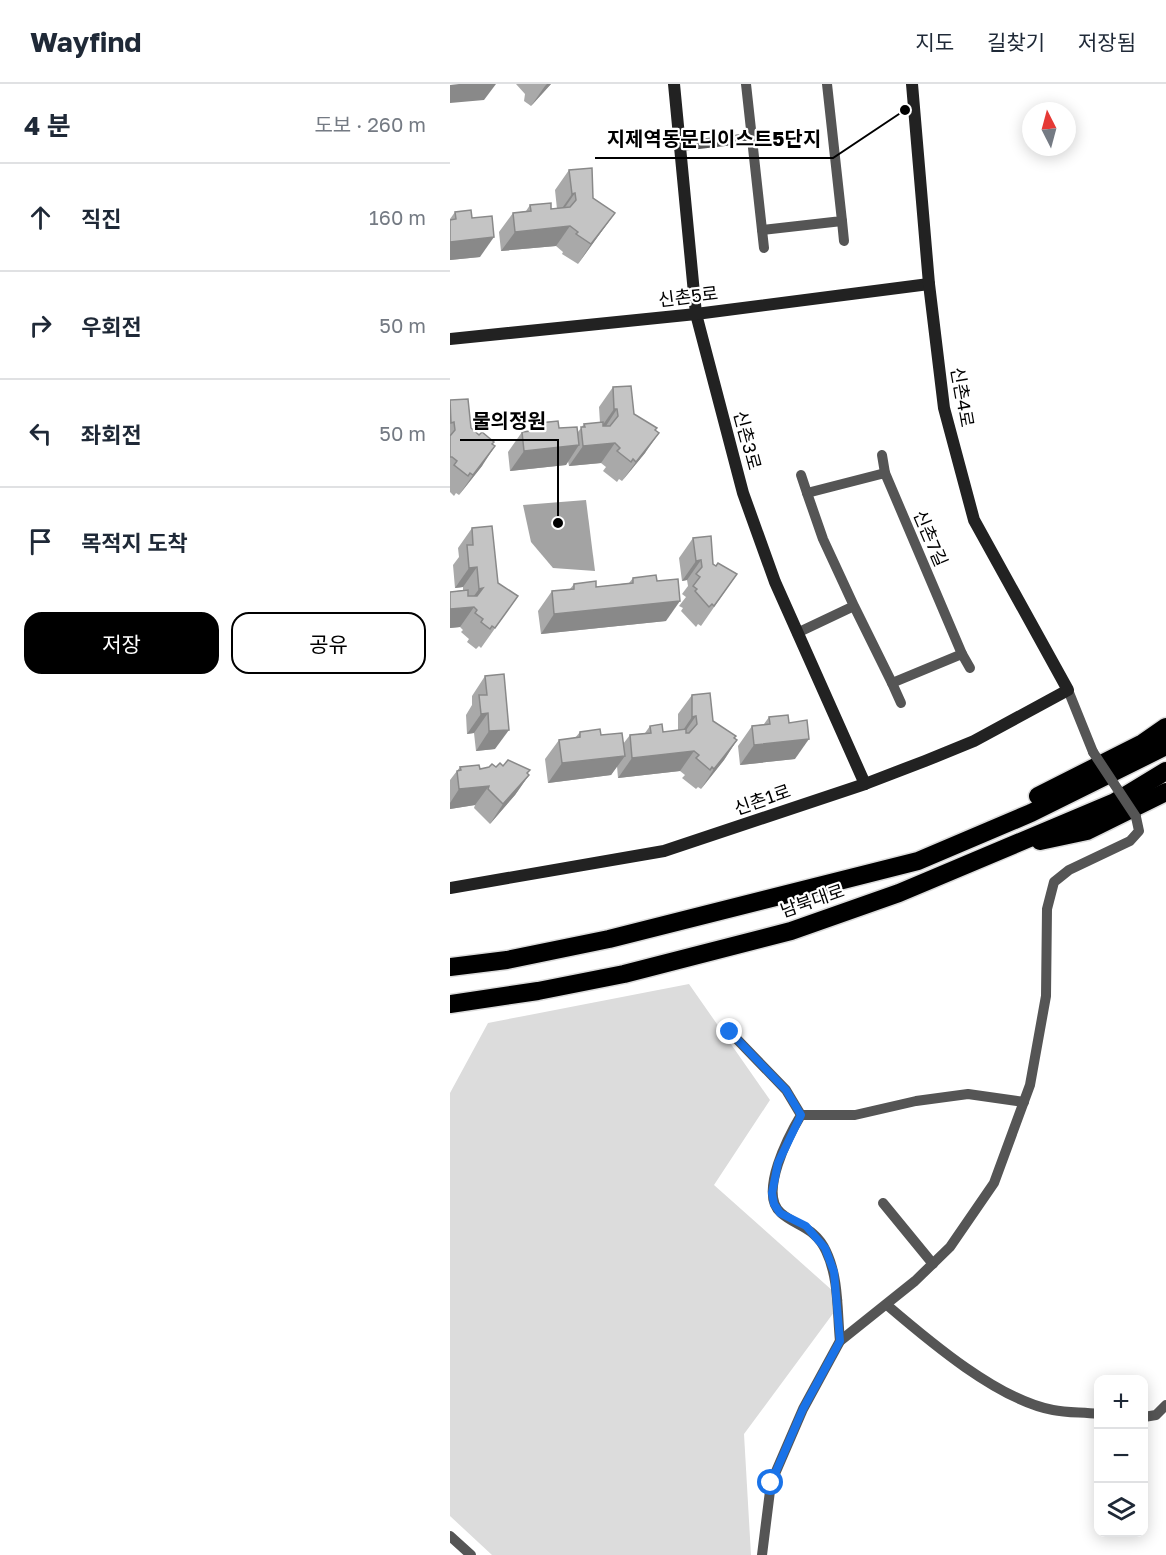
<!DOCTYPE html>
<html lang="ko">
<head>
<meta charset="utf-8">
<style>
	body { margin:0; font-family:"Golos Text","Noto Sans KR",sans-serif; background:#f2f2f3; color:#1f2937 }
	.controls { position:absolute; right:18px; bottom:18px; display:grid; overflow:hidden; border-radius:12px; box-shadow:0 3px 15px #0003 }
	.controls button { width:54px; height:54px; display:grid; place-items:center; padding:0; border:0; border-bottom:2px solid #e0e1e3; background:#fff; color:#1f2937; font:30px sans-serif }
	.compass { position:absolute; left:572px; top:18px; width:54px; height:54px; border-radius:50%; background:#fff; box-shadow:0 3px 15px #0003; rotate:354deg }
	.stop { position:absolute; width:18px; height:18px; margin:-14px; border:4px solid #1a73e8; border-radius:50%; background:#fff }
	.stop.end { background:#1a73e8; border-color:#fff; box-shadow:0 2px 6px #0008 }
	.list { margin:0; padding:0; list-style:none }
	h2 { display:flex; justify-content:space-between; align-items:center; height:78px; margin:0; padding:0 24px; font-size:26px }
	h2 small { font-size:20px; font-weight:400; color:#747a83 }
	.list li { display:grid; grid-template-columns:39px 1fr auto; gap:18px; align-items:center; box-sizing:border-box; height:108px; padding:0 24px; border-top:2px solid #e0e1e3 }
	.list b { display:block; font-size:22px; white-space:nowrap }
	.list em { font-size:20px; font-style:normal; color:#747a83 }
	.actions { display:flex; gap:12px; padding:18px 24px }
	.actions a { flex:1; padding:14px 0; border:2px solid #000; border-radius:18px; text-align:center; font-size:21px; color:#000 }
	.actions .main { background:#000; color:#fff }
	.icon { flex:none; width:33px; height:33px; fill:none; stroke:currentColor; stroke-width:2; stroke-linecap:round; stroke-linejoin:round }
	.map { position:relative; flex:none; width:716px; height:1471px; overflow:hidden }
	header { display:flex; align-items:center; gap:36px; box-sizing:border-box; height:84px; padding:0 30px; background:#fff; border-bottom:2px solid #e0e1e3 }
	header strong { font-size:28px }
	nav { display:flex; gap:33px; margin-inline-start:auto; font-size:21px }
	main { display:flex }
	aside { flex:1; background:#fff }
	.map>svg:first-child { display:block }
	.green { fill:#dcdcdc }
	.water { fill:#a3a3a3 }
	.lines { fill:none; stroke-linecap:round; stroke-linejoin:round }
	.highway-casing { stroke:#dbdbdb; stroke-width:21 }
	.street { stroke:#555; stroke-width:10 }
	.secondary { stroke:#222; stroke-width:12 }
	.highway { stroke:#000; stroke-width:18 }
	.street-bridge { stroke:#555; stroke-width:10 }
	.wall { fill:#a9a9a9 }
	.shaded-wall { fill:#898989 }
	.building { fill:#c4c4c4; stroke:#898989; stroke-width:1.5 }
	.route { stroke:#1a73e8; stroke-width:8 }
	.labels { text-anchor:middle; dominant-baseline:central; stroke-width:4.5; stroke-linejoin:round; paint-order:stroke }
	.street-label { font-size:18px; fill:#000; stroke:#fff }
	.leader { fill:none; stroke:#000; stroke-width:2 }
	.callout-dot { fill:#000; stroke:#fff; stroke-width:2 }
	.callout-label { font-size:20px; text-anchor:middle; font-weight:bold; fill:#000; stroke:#fff; stroke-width:4.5; stroke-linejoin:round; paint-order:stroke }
</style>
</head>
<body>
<header>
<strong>Wayfind</strong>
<nav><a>지도</a><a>길찾기</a><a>저장됨</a></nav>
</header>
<main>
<aside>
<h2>4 분<small>도보 · 260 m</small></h2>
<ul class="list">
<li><svg class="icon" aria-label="ahead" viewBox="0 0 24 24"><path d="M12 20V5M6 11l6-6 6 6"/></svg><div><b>직진</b></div><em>160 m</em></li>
<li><svg class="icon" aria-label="right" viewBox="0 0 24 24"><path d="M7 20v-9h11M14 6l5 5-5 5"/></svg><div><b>우회전</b></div><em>50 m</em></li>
<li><svg class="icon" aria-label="left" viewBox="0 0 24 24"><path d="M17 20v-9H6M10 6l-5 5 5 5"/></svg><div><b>좌회전</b></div><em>50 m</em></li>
<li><svg class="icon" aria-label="arrive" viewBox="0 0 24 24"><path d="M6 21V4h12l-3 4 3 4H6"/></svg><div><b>목적지 도착</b></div></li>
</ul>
<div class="actions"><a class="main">저장</a><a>공유</a></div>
</aside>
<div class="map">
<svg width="716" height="1471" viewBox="0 0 716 1471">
	<rect width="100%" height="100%" fill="#fff"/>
	<!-- green -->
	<path class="green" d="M239,900L320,1016L264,1101L393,1216L294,1350L301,1471H42L0,1432V1009L38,939Z"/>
	<!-- water -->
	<path class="water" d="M136,416L145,487L103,484L81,458L73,421Z"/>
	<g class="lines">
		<defs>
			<g id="highway">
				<path d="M588,712L693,659L716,643"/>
				<path d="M590,757L637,747L716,708"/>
				<path d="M0,883L57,876L159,855L468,777L581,729L716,662"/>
				<path d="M0,920L88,907L174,890L341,847L449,809L665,718L716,687"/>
			</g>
		</defs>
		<!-- highway casing -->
		<use href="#highway" class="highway-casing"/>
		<!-- street -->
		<g class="street">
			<path d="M296,0L312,146L392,137L377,0"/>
			<path d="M231,62L301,54"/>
			<path d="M392,137L394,157"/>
			<path d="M312,146L314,164"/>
			<path d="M432,371L435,389"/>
			<path d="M351,391L357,409"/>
			<path d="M347,549L404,522L373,455L357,409L435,389L512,570L442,599L404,522"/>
			<path d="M512,570L520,584"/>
			<path d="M442,599L451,619"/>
			<path d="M618,606L643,668"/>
			<path d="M280,948L336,1006L351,1031C339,1051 308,1110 331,1129C347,1143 365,1143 376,1167C389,1194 387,1227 390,1257"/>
			<path d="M351,1031H405L466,1017L518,1010L574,1018"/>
			<path d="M433,1119L483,1180"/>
			<path d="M437,1221C478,1256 548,1316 603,1326C618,1329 633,1328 648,1330"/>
			<path d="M694,1333L706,1331L716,1321"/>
			<path d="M0,1452L21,1471"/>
			<path d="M312,1471L321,1399L353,1325L390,1257L465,1197L500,1163L544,1099L580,1001L596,912L597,825L604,798L619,786L680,757L689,747L686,733"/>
		</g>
		<!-- secondary -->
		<g class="secondary">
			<path d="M224,0L246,230L293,409L325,498L415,700"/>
			<path d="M0,255L246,230L479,200"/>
			<path d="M0,804L214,767L415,700L475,677L524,657L618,606L524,436L494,324L479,200L462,0"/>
		</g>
		<!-- highway -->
		<use href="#highway" class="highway"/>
		<!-- street-bridge -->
		<path class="street-bridge" d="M643,668L686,733"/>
	</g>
	<!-- wall -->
	<g class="wall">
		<path d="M66,0H101L81,22L74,17L75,10Z"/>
		<path d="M119,86L143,114L165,129L128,180L112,170L113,168L106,162L51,167L49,148L63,129L76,127L80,121L101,125H107L105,106Z"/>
		<path d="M5,128L22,134L30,173L0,176V135Z"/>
		<path d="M163,303L184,330L206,347L195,369L172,397L169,395L167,398L153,387L156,383L151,379L119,382L118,377L116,381L60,387L58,368L72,348L84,347L89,339L109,344L128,348L134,340L150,339L149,323Z"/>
		<path d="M0,317L21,344L42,360L32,382L9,411L6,409L4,412L0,408Z"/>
		<path d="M22,444L48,499L68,512L31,564L29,562L26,565L17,558L19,555L11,548L13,546L10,543L0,544V508L13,506V503L5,504L3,481L9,473L8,464Z"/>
		<path d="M243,454L263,480L266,482L287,490L251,542L248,540L246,543L231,527L233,524L229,522L236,513L232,510L238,502L237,496L232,497L229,474Z"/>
		<path d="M183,494L207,497L216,537L91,550L88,527L102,507L120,505L124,500L146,503L179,499Z"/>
		<path d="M35,592L45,665L26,667L24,649L17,650L16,631L22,621V612Z"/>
		<path d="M242,611L263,637L287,656L274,676L251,705L248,703L246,705L232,694L235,691L230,687L168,694L167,682L161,691L98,699L95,675L109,656L125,654L130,648L151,651L173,660L180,651L195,649L200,642L213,648L228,646V630Z"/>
		<path d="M319,633L339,639L345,675L290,681L288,662L302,642L314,640Z"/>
		<path d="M53,682L77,690L79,691L65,711L40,740L24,724L25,721L0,725V696L10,683L30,685L46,683Z"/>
	</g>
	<!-- shaded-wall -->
	<g class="shaded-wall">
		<path d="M9,0H46L34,16L0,19V1Z"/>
		<path d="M97,0H101L81,22L95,2Z"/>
		<path d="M125,109L111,129L108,130L122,110Z"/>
		<path d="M165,129L151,148L128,180L141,160Z"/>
		<path d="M120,142L106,162L51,167L65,148Z"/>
		<path d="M44,153L30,173L0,176V158Z"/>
		<path d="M164,325H167L154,345H150Z"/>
		<path d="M209,349L195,369L172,397L186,378Z"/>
		<path d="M165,359L151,379L119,382L133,362Z"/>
		<path d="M129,361L116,381L60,387L74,367Z"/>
		<path d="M45,362L32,382L9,411L23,391Z"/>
		<path d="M251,476L237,496L232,497L246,477Z"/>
		<path d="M27,483L13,503L5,504L19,484Z"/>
		<path d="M33,504L24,523L10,543L0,544V525L15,524L29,505Z"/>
		<path d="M230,517L216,537L91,550L104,530Z"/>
		<path d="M38,629L24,649L17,650L31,630Z"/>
		<path d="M246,632L232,652H229L242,633Z"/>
		<path d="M59,646L45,665L26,667L39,647Z"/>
		<path d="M359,655L345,675L290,681L304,661Z"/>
		<path d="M287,656L274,676L251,705L264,685Z"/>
		<path d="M244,667L230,687L168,694L182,674Z"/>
		<path d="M175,672L161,691L98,699L112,679Z"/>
		<path d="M79,691L65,711L40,740L53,720Z"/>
		<path d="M39,702L25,721L0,725V719L9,705Z"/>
	</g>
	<!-- building -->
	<g class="building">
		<path d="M142,84L143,114L165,129L141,160L126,150L128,148L120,142L65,148L63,129L81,127L80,121L101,119V125L120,123L126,116L125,109L122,110L119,86Z"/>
		<path d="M21,126L22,134L42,132L44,153L0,158V136L6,135L5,128Z"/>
		<path d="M181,302L184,330L207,344L205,346L209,349L186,378L183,375L181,378L167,367L170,364L165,359L133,362L131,343H135L134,340L153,338V342H160L168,332L167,325H164L163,303Z"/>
		<path d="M18,315L21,344L29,351L32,348L44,358L42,360L45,362L23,391L20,389L18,392L4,381L7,377L2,373H0V352L5,346L4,338L1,339L0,316Z"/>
		<path d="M108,337L109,344L127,343L129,361L74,367L72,348L90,346L89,339Z"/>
		<path d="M42,442L48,499L68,512L45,544L42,542L40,545L31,538L33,535L25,529L27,526L24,523L0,525V508L18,506V512H27L33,504L29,505L27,483L19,484L17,461H23L22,444Z"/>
		<path d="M261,452L263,480L266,482L268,479L287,490L264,522L262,520L259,523L245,507L247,505L243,502L250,493L246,490L252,483L251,476L246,477L243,454Z"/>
		<path d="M206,491L207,497L228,495L230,517L104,530L102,507L124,505V500L146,497V503L183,499V494Z"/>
		<path d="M54,590L59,646L39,647L38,629L31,630L29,611H37L35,592Z"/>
		<path d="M260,609L263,637L286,652L284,654L287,656L264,685L262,683L260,686L246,674L249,671L244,667L182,674L180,651L201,649L200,642L212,640L213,648L236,645V649H239L247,640L246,632L242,633V611Z"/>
		<path d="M338,631L339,639L357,636L359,655L304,661L302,642L320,640L319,633Z"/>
		<path d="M150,645L151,651L172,649L175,672L112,679L109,656L130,653V648Z"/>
		<path d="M58,676L80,686L77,689L79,691L53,720L38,705L39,702L9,705L7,687L11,686L10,683L29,681L30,685L39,683L42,680L46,683L50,679L53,682Z"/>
	</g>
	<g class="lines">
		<!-- route -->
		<path class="route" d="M280,948L336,1006L351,1031L328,1079L322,1109L324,1120L330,1129L356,1142L375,1164L384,1188L390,1257L353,1325L321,1399"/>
	</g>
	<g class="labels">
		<!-- street labels -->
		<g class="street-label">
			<text transform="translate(238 212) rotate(-7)">신촌5로</text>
			<text transform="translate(513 313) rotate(80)">신촌4로</text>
			<text transform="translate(298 356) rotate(75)">신촌3로</text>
			<text transform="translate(481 454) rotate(67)">신촌7길</text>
			<text transform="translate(312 715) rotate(-19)">신촌1로</text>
			<text transform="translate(362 816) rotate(-19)">남북대로</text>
		</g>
	</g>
	<!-- callouts -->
	<path class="leader" d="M455 26L383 74H145M108 439L108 356H10"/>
	<g class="callout-dot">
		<circle cx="455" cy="26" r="6"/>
		<circle cx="108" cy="439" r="6"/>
	</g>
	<g class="callout-label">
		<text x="264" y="62">지제역동문디이스트5단지</text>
		<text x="59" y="344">물의정원</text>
	</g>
</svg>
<div class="controls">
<button>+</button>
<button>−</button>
<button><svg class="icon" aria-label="layers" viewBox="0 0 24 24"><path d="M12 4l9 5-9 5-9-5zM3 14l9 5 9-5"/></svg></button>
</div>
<svg class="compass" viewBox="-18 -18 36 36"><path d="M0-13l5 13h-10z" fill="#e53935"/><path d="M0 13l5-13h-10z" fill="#747a83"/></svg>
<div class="stop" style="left:321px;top:1399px"></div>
<div class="stop end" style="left:280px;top:948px"></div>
</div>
</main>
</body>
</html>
